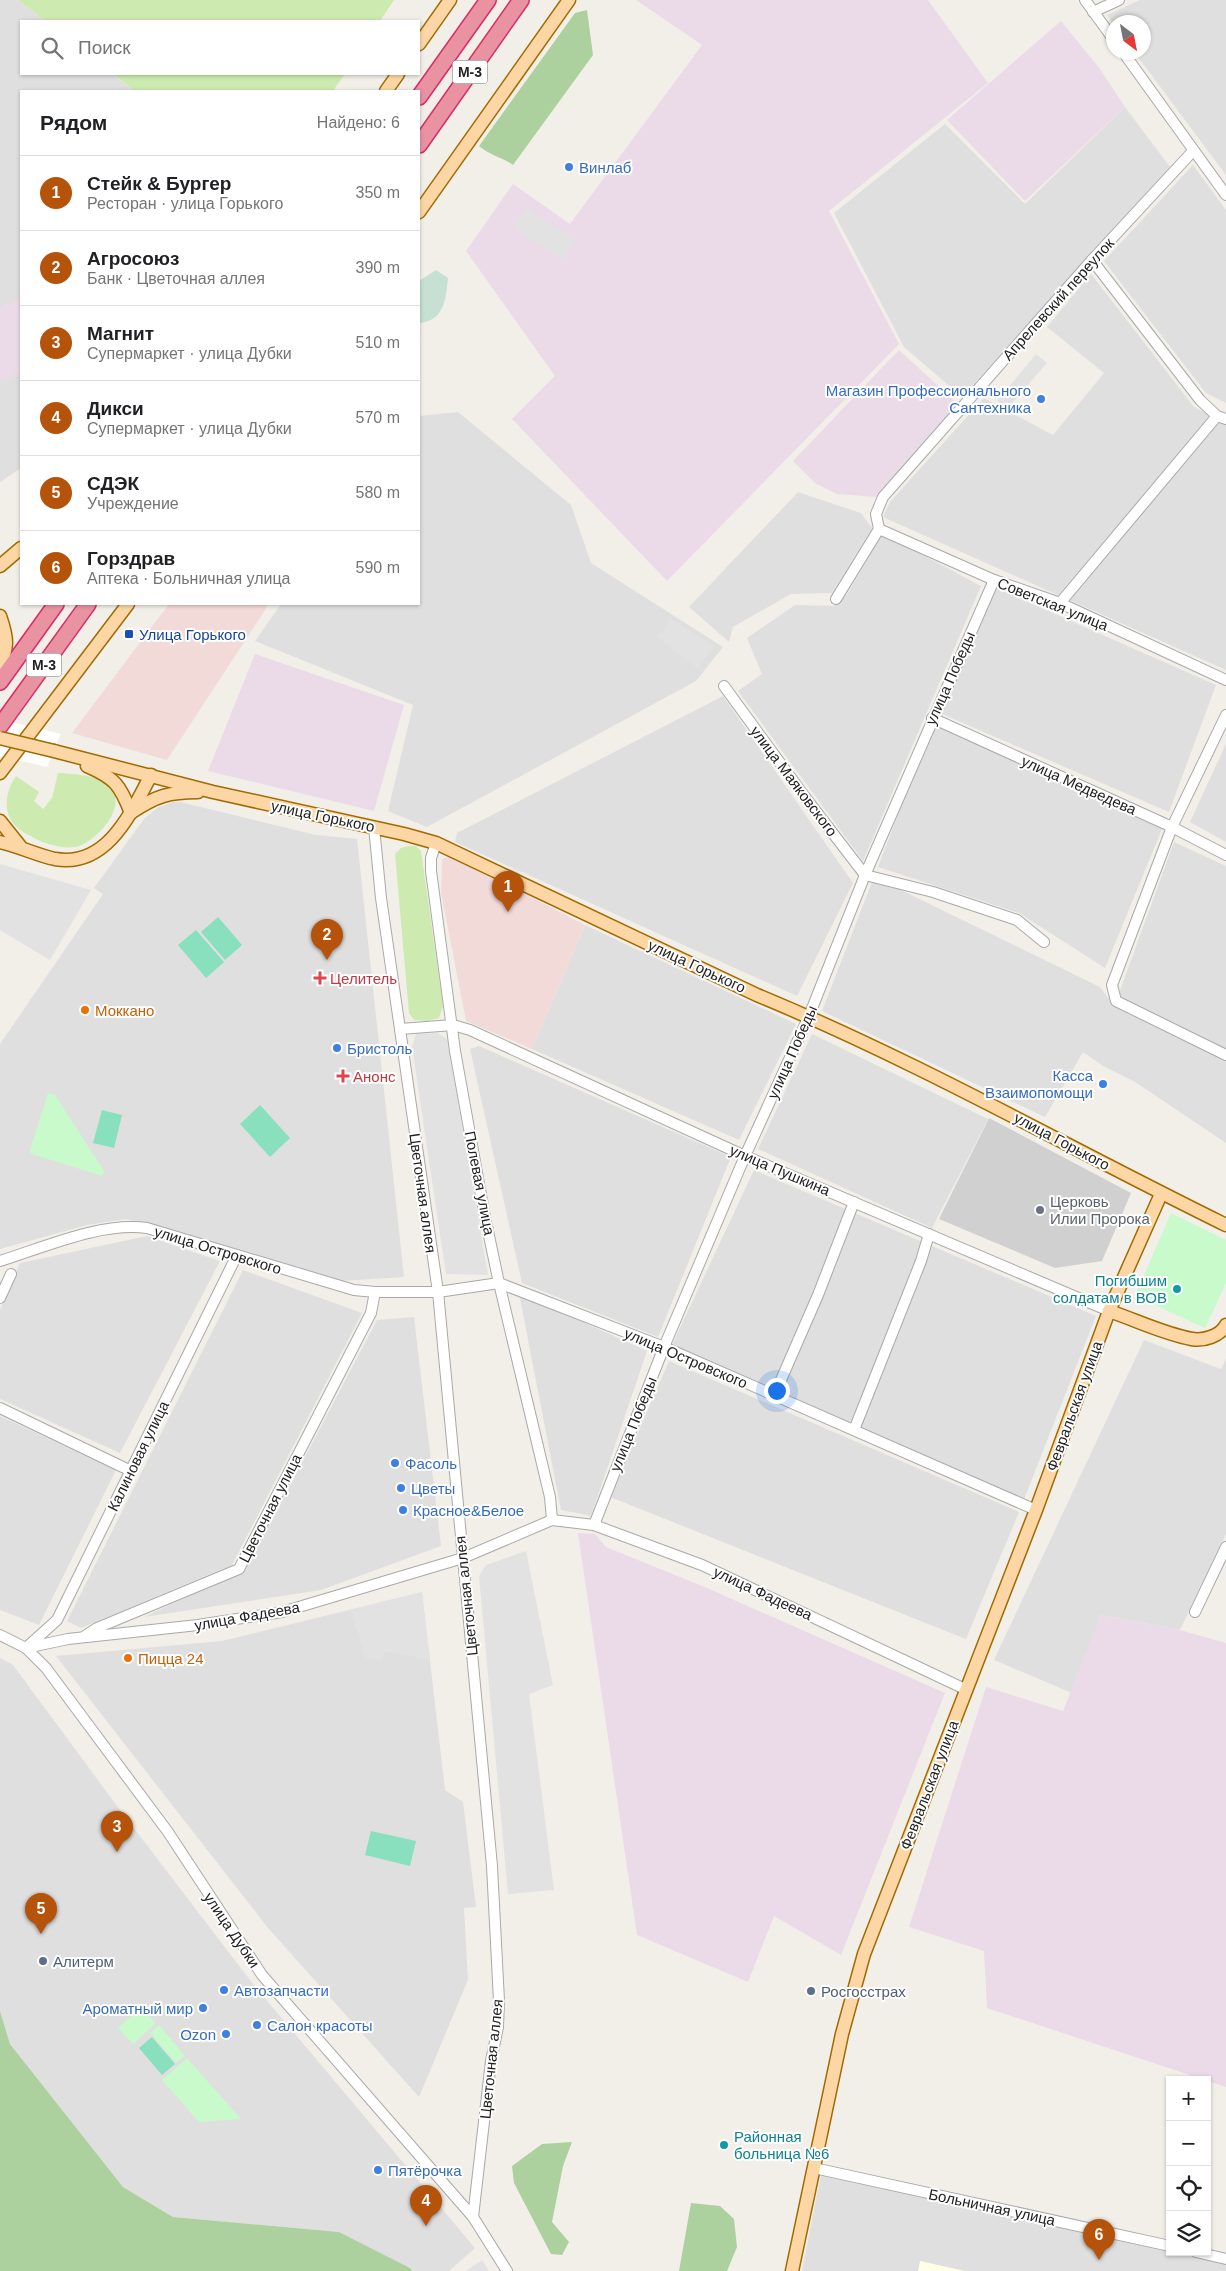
<!DOCTYPE html>
<html lang="ru">
<head>
<meta charset="utf-8">
<style>
	body { margin:0; font-family:Helvetica,sans-serif; background:#f2f2f2; color:#202124 }
	.controls { position:absolute; right:15px; bottom:15px; display:grid; overflow:hidden; border-radius:0px; box-shadow:0 1px 4px #0004 }
	.controls button { width:45px; height:45px; display:grid; place-items:center; padding:0; border:0; border-bottom:1px solid #e0e0e0; background:#fff; color:#202124; font:25px sans-serif }
	.compass { position:absolute; left:1106px; top:15px; width:45px; height:45px; border-radius:50%; background:#fff; box-shadow:0 1px 4px #0004; rotate:148deg }
	.you { position:absolute; left:776px; top:1390px; width:18px; height:18px; margin:-12px; border:4px solid #fff; border-radius:50%; background:#1a73e8; box-shadow:0 0 0 8px #1a73e833 }
	.badge { display:grid; place-items:center; width:32px; height:32px; border-radius:50%; background:#b45309; color:#fff; font-size:16px; font-weight:700 }
	.pin { position:absolute; translate:-50% -41px; filter:drop-shadow(0 1px 2px #0008) }
	.pin::after { content:''; position:absolute; top:26px; width:18px; height:15px; background:inherit; clip-path:polygon(0 0,100% 0,50% 100%) }
	.list { margin:0; padding:0; list-style:none }
	h2 { display:flex; justify-content:space-between; align-items:center; height:65px; margin:0; padding:0 20px; font-size:21px }
	h2 small { font-size:16px; font-weight:400; color:#757577 }
	.list li { display:grid; grid-template-columns:32px 1fr auto; gap:15px; align-items:center; box-sizing:border-box; height:75px; padding:0 20px; border-top:1px solid #e0e0e0 }
	.list b { display:block; font-size:19px; white-space:nowrap }
	.list p { margin:0; font-size:16px; white-space:nowrap; color:#757577 }
	.list em { font-size:16px; font-style:normal; color:#757577 }
	.icon { flex:none; width:28px; height:28px; fill:none; stroke:currentColor; stroke-width:2; stroke-linecap:round; stroke-linejoin:round }
	.map { position:relative; flex:none; width:1226px; height:2271px; overflow:hidden }
	.search { position:absolute; background:#fff; box-shadow:0 1px 4px #0004; left:20px; top:20px; width:400px; height:55px; display:flex; align-items:center; gap:12px; box-sizing:border-box; padding:0 18px; border-radius:0px; color:#757577; font-size:19px }
	.panel { position:absolute; background:#fff; box-shadow:0 1px 4px #0004; left:20px; top:90px; width:400px; height:515px; border-radius:0px }
	.map>svg:first-child { display:block }
	.residential { fill:#e0dfdf }
	.commercial { fill:#f2dad9 }
	.industrial { fill:#ebdbe8 }
	.education { fill:#ffffe5 }
	.religious { fill:#d0d0d0 }
	.grass { fill:#cdebb0 }
	.forest { fill:#add19e }
	.wetland { fill:#c6e0d4 }
	.park { fill:#c8facc }
	.pitch { fill:#88e0be }
	.parking { fill:#e2e2e2 }
	.pier { fill:#fff }
	.lines { fill:none; stroke-linecap:round; stroke-linejoin:round }
	.minor-casing { stroke:#a9a9a9; stroke-width:12 }
	.major-casing { stroke:#a06b00; stroke-width:15 }
	.highway-casing { stroke:#dc2a67; stroke-width:18 }
	.minor { stroke:#fff; stroke-width:10 }
	.major { stroke:#fcd6a4; stroke-width:12 }
	.highway { stroke:#e892a2; stroke-width:15 }
	.major-bridge-casing { stroke:#a06b00; stroke-width:15; stroke-linecap:butt }
	.major-bridge { stroke:#fcd6a4; stroke-width:12 }
	.shop-dot { fill:#3f7fe0; stroke:#fff; stroke-width:2 }
	.transit-dot { fill:#1a4fb4; stroke:#fff; stroke-width:2 }
	.health-dot { fill:#e0444e; stroke:#fff; stroke-width:2 }
	.food-dot { fill:#e8710a; stroke:#fff; stroke-width:2 }
	.worship-dot { fill:#6b7280; stroke:#fff; stroke-width:2 }
	.culture-dot { fill:#0f9aa8; stroke:#fff; stroke-width:2 }
	.service-dot { fill:#5c6f8a; stroke:#fff; stroke-width:2 }
	.labels { text-anchor:middle; dominant-baseline:central; stroke-width:4; stroke-linejoin:round; paint-order:stroke }
	.shield { fill:#fff; stroke:#646464; stroke-width:1 }
	.shield-label { font-size:14px; font-weight:bold; fill:#222 }
	.shop-label { font-size:15px; fill:#366cbe; stroke:#fff; text-anchor:start }
	.street-label { font-size:15px; fill:#222; stroke:#fff }
	.transit-label { font-size:15px; fill:#164399; stroke:#fff; text-anchor:start }
	.health-label { font-size:15px; fill:#be3a42; stroke:#fff; text-anchor:start }
	.food-label { font-size:15px; fill:#c56008; stroke:#fff; text-anchor:start }
	.worship-label { font-size:15px; fill:#5b616d; stroke:#fff; text-anchor:start }
	.culture-label { font-size:15px; fill:#0d838f; stroke:#fff; text-anchor:end }
	.service-label { font-size:15px; fill:#4e5e75; stroke:#fff; text-anchor:start }
</style>
</head>
<body>
<div class="map">
<svg width="1226" height="2271" viewBox="0 0 1226 2271">
	<rect width="100%" height="100%" fill="#f2efe9"/>
	<!-- residential -->
	<g class="residential">
		<path d="M0,0H18L45,21H21V74H112L135,91H21V468L0,482Z"/>
		<path d="M1140,0H1226V175L1135,53L1144,52V22H1114L1113,24L1107,15Z"/>
		<path d="M1125,107L1170,167L962,397L904,347L834,213L945,124L1025,204Z"/>
		<path d="M1193,165L1226,210V403L1206,393L1104,261Z"/>
		<path d="M1091,274L1194,407L1226,423V670L883,517L890,502L984,398L1053,435L1104,373L1047,327Z"/>
		<path d="M458,412L571,505L591,563L723,647L696,681L427,827L388,811L413,705L255,641L281,604H419V416Z"/>
		<path d="M798,492L861,513L872,528L832,593L791,594L733,627L729,642L689,607Z"/>
		<path d="M883,534L981,586L863,861L738,691L762,674L747,638L795,605L833,606L846,596Z"/>
		<path d="M996,588L1216,685L1169,812L942,714Z"/>
		<path d="M723,696L853,883L797,996L455,842L457,833Z"/>
		<path d="M933,722L1162,829L1105,968L1019,913L878,867Z"/>
		<path d="M1226,744V842L1190,822Z"/>
		<path d="M172,802H180L316,835L357,839L404,1277L340,1281L126,1219L87,1225L0,1249V1044L103,894L94,888L144,819L157,808Z"/>
		<path d="M1174,842L1226,866V1050L1118,996Z"/>
		<path d="M874,877L1100,987L1115,1007L1226,1060V1143L1135,1082L1103,1066L1083,1052L1045,1117L822,1011Z"/>
		<path d="M585,925L796,1024L739,1140L532,1049Z"/>
		<path d="M812,1034L988,1119L932,1228L758,1149Z"/>
		<path d="M479,1046L731,1157L658,1337L522,1283L470,1049Z"/>
		<path d="M754,1170L1096,1316L1023,1502L672,1345Z"/>
		<path d="M147,1236L220,1261L120,1453L0,1399V1310L20,1263Z"/>
		<path d="M243,1270L362,1313L232,1565L81,1628L67,1621Z"/>
		<path d="M519,1293L647,1351L591,1516L561,1510Z"/>
		<path d="M414,1317L441,1546L321,1590L144,1617L246,1569L377,1320Z"/>
		<path d="M1144,1340L1221,1369L1226,1359V1534L1180,1630L1101,1615L1072,1693L994,1660Z"/>
		<path d="M669,1361L1019,1512L966,1639L610,1497Z"/>
		<path d="M0,1416L116,1470L39,1625L0,1610Z"/>
		<path d="M422,1592L445,1790L463,1802L476,1907L464,1908L468,1980L419,2097L268,1928L56,1656L222,1641Z"/>
		<path d="M0,1658L13,1665L120,1810L253,1984L475,2248L449,2271H415L339,2232L173,2217L123,2187L10,2044L0,2011Z"/>
		<path d="M821,2174L1170,2250V2252H1180L1226,2262V2271H802Z"/>
	</g>
	<!-- commercial -->
	<g class="commercial">
		<path d="M169,604H269L167,760L72,733Z"/>
		<path d="M452,856L585,925L532,1049L466,1021L441,893L442,859Z"/>
	</g>
	<!-- industrial -->
	<g class="industrial">
		<path d="M636,0H928L988,83L829,211L899,344L667,581L512,419L555,376L466,251L513,184L570,224L702,45Z"/>
		<path d="M1061,21L1100,69L1125,107L1025,201L947,120Z"/>
		<path d="M21,298V373L0,381V308Z"/>
		<path d="M899,350L960,406L877,497L837,494L815,483L793,461Z"/>
		<path d="M255,654L404,705L374,811L208,771Z"/>
		<path d="M578,1533L595,1534L606,1547L707,1588L945,1693L841,1955L774,1916L748,1982L637,1935Z"/>
		<path d="M1101,1615L1180,1630L1226,1643V2087L987,2008L984,1951L909,1927L986,1687L1063,1711Z"/>
	</g>
	<!-- education -->
	<path class="education" d="M920,2261L965,2271H918Z"/>
	<!-- religious -->
	<path class="religious" d="M989,1118L1131,1193L1102,1261L1055,1268L939,1219Z"/>
	<!-- grass -->
	<g class="grass">
		<path d="M18,0H394L380,21H45Z"/>
		<path d="M113,74H345L333,91H135Z"/>
		<path d="M58,773C73,774 90,774 103,782C134,799 101,838 79,846C66,850 50,845 38,840C29,835 19,831 13,823C2,808 7,789 16,776L39,792L34,801L43,809L52,798Z"/>
		<path d="M408,846H416L421,851L443,1006L439,1018L427,1021L414,1020L409,1013L395,854L401,848Z"/>
	</g>
	<!-- forest -->
	<g class="forest">
		<path d="M587,10L593,55L513,165C502,157 489,155 479,146L575,13Z"/>
		<path d="M0,2011L10,2044L123,2187L173,2217L339,2232L410,2268L413,2271H0Z"/>
		<path d="M572,2142L563,2166L552,2222L569,2242L562,2255L551,2254L514,2183L512,2166L542,2144Z"/>
		<path d="M691,2203L720,2206L734,2219L737,2247L727,2271H679Z"/>
	</g>
	<!-- wetland -->
	<path class="wetland" d="M436,270L448,278C446,299 444,321 419,323V281Z"/>
	<!-- park -->
	<g class="park">
		<path d="M48,1093L55,1095L104,1171L102,1176L29,1153Z"/>
		<path d="M1171,1213L1226,1240V1283L1205,1328L1135,1296Z"/>
		<path d="M141,2007L156,2023L133,2044L118,2028Z"/>
		<path d="M159,2025L185,2056L176,2063L150,2033Z"/>
		<path d="M187,2058L241,2119L199,2122L162,2080Z"/>
	</g>
	<!-- pitch -->
	<g class="pitch">
		<path d="M218,917L242,945L225,960L201,932Z"/>
		<path d="M196,930L224,962L206,978L178,945Z"/>
		<path d="M260,1105L290,1138L270,1157L240,1124Z"/>
		<path d="M102,1110L122,1115L114,1148L93,1143Z"/>
		<path d="M371,1831L416,1841L410,1866L365,1855Z"/>
		<path d="M152,2037L175,2064L162,2075L139,2048Z"/>
	</g>
	<!-- parking -->
	<g class="parking">
		<path d="M526,208L575,240L562,260L513,227Z"/>
		<path d="M1036,354L1047,363L1007,409L997,401Z"/>
		<path d="M670,618L714,646L698,669L656,636L663,631Z"/>
		<path d="M0,864L91,890L50,960L0,930Z"/>
		<path d="M437,1033L447,1039L488,1275L446,1274L412,1047L416,1034Z"/>
		<path d="M526,1551L553,1685L529,1694L554,1890L508,1894L479,1576L486,1565Z"/>
		<path d="M422,1592L430,1660L385,1651L382,1660L365,1658L351,1610Z"/>
		<path d="M482,2260L489,2271H466Z"/>
	</g>
	<!-- pier -->
	<path class="pier" d="M0,719L61,734L47,767L0,756Z"/>
	<g class="lines">
		<defs>
			<g id="minor">
				<path d="M1085,0L1114,40"/>
				<path d="M1093,12L1119,0"/>
				<path d="M1123,52L1226,195"/>
				<path d="M1092,260L1200,400L1217,416L1226,419"/>
				<path d="M879,529L994,580L1060,603L1226,680"/>
				<path d="M836,599L879,529L876,514L883,497L1092,260L1193,151"/>
				<path d="M1060,603L1217,416"/>
				<path d="M724,686L805,797L865,875L933,892L1017,920L1044,942"/>
				<path d="M1226,715L1172,827L1112,985L1116,1001L1226,1055"/>
				<path d="M932,718L1172,827L1226,855"/>
				<path d="M374,827L381,898L438,1292L492,1866L499,2001L498,2027L491,2061L473,2217"/>
				<path d="M436,843L431,858V871L455,1051L485,1217L499,1283L550,1497L552,1520"/>
				<path d="M400,1029L453,1025L470,1030L745,1156L1109,1311"/>
				<path d="M0,1261C45,1247 100,1222 147,1228L354,1290L375,1292H438L499,1283L664,1347L1036,1510"/>
				<path d="M0,1298L11,1274"/>
				<path d="M774,1396L818,1295L854,1202"/>
				<path d="M0,1408L131,1471"/>
				<path d="M854,1430L921,1261L929,1234"/>
				<path d="M594,1525L664,1347L745,1156L809,1016L865,875L994,580"/>
				<path d="M1195,1612L1226,1547"/>
				<path d="M0,1635L26,1648L46,1668L168,1832L262,1975L473,2217L507,2271"/>
				<path d="M85,1636L97,1628L239,1569L371,1313L375,1292"/>
				<path d="M27,1647L57,1620L237,1255"/>
				<path d="M26,1648L68,1639L198,1625L282,1612L463,1558L552,1520L594,1525L702,1565L967,1690"/>
				<path d="M814,2168L1170,2246"/>
				<path d="M1196,2252L1226,2259"/>
			</g>
			<g id="major">
				<path d="M419,44L450,0"/>
				<path d="M386,91L398,74"/>
				<path d="M419,212L569,0"/>
				<path d="M0,566L21,548"/>
				<path d="M0,616C8,639 8,646 0,669"/>
				<path d="M54,751L213,792L404,834L436,843L757,995C919,1062 1069,1148 1226,1225"/>
				<path d="M87,766C115,778 120,785 131,813"/>
				<path d="M0,773L128,604"/>
				<path d="M132,812C156,796 169,792 198,792"/>
				<path d="M0,821L20,846"/>
				<path d="M0,842C19,846 36,855 55,859C107,868 131,813 151,775"/>
				<path d="M1109,1311C1136,1320 1164,1334 1192,1339C1204,1341 1220,1336 1226,1325"/>
				<path d="M792,2271L842,2034L864,1954L1036,1510L1109,1311L1161,1194"/>
			</g>
			<g id="highway">
				<path d="M419,97L488,0"/>
				<path d="M419,145L521,0"/>
				<path d="M0,682L56,604"/>
				<path d="M0,726L88,604"/>
			</g>
		</defs>
		<!-- minor casing -->
		<use href="#minor" class="minor-casing"/>
		<!-- major casing -->
		<use href="#major" class="major-casing"/>
		<!-- highway casing -->
		<use href="#highway" class="highway-casing"/>
		<!-- minor -->
		<use href="#minor" class="minor"/>
		<!-- major -->
		<use href="#major" class="major"/>
		<!-- highway -->
		<use href="#highway" class="highway"/>
		<defs>
			<path id="major-bridge" d="M0,738L54,751"/>
		</defs>
		<!-- major-bridge casing -->
		<use href="#major-bridge" class="major-bridge-casing"/>
		<!-- major-bridge -->
		<use href="#major-bridge" class="major-bridge"/>
	</g>
	<!-- markers -->
	<g class="shop-dot">
		<circle cx="569" cy="167" r="5"/>
		<circle cx="1041" cy="399" r="5"/>
		<circle cx="337" cy="1048" r="5"/>
		<circle cx="1103" cy="1084" r="5"/>
		<circle cx="395" cy="1463" r="5"/>
		<circle cx="401" cy="1488" r="5"/>
		<circle cx="403" cy="1510" r="5"/>
		<circle cx="224" cy="1990" r="5"/>
		<circle cx="203" cy="2008" r="5"/>
		<circle cx="257" cy="2025" r="5"/>
		<circle cx="226" cy="2034" r="5"/>
		<circle cx="378" cy="2170" r="5"/>
	</g>
	<rect class="transit-dot" x="124" y="629" width="10" height="10" rx="2.5"/>
	<g class="health-dot">
		<path d="M317.5 970.5h5v5h5v5h-5v5h-5v-5h-5v-5h5z"/>
		<path d="M340.5 1068.5h5v5h5v5h-5v5h-5v-5h-5v-5h5z"/>
	</g>
	<g class="food-dot">
		<circle cx="85" cy="1010" r="5"/>
		<circle cx="128" cy="1658" r="5"/>
	</g>
	<circle class="worship-dot" cx="1040" cy="1210" r="5"/>
	<g class="culture-dot">
		<circle cx="1177" cy="1289" r="5"/>
		<circle cx="724" cy="2145" r="5"/>
	</g>
	<g class="service-dot">
		<circle cx="43" cy="1961" r="5"/>
		<circle cx="811" cy="1991" r="5"/>
	</g>
	<g class="labels">
		<!-- shield labels -->
		<g class="shield">
			<rect x="452.5" y="60.5" width="35" height="23" rx="4"/>
			<rect x="26.5" y="653.5" width="35" height="23" rx="4"/>
		</g>
		<g class="shield-label">
			<text x="470" y="72">М-3</text>
			<text x="44" y="665">М-3</text>
		</g>
		<!-- shop labels -->
		<g class="shop-label">
			<text x="579" y="167">Винлаб</text>
			<text x="1031" y="390" text-anchor="end">Магазин Профессионального<tspan x="1031" dy="17">Сантехника</tspan></text>
			<text x="347" y="1048">Бристоль</text>
			<text x="1093" y="1075" text-anchor="end">Касса<tspan x="1093" dy="17">Взаимопомощи</tspan></text>
			<text x="405" y="1463">Фасоль</text>
			<text x="411" y="1488">Цветы</text>
			<text x="413" y="1510">Красное&amp;Белое</text>
			<text x="234" y="1990">Автозапчасти</text>
			<text x="193" y="2008" text-anchor="end">Ароматный мир</text>
			<text x="267" y="2025">Салон красоты</text>
			<text x="216" y="2034" text-anchor="end">Ozon</text>
			<text x="388" y="2170">Пятёрочка</text>
		</g>
		<!-- street labels -->
		<g class="street-label">
			<text transform="translate(1058 299) rotate(-48)">Апрелевский переулок</text>
			<text transform="translate(1053 604) rotate(22)">Советская улица</text>
			<text transform="translate(950 678) rotate(-66)">улица Победы</text>
			<text transform="translate(794 781) rotate(53)">улица Маяковского</text>
			<text transform="translate(1079 785) rotate(24)">улица Медведева</text>
			<text transform="translate(323 816) rotate(12)">улица Горького</text>
			<text transform="translate(697 966) rotate(25)">улица Горького</text>
			<text transform="translate(792 1052) rotate(-66)">улица Победы</text>
			<text transform="translate(1062 1141) rotate(28)">улица Горького</text>
			<text transform="translate(780 1170) rotate(23)">улица Пушкина</text>
			<text transform="translate(480 1183) rotate(79)">Полевая улица</text>
			<text transform="translate(423 1193) rotate(82)">Цветочная аллея</text>
			<text transform="translate(218 1250) rotate(17)">улица Островского</text>
			<text transform="translate(686 1358) rotate(23)">улица Островского</text>
			<text transform="translate(1074 1406) rotate(-70)">Февральская улица</text>
			<text transform="translate(633 1424) rotate(-68)">улица Победы</text>
			<text transform="translate(138 1456) rotate(-64)">Калиновая улица</text>
			<text transform="translate(270 1508) rotate(-63)">Цветочная улица</text>
			<text transform="translate(763 1593) rotate(25)">улица Фадеева</text>
			<text transform="translate(466 1596) rotate(-96)">Цветочная аллея</text>
			<text transform="translate(247 1616) rotate(-10)">улица Фадеева</text>
			<text transform="translate(929 1785) rotate(-69)">Февральская улица</text>
			<text transform="translate(232 1930) rotate(56)">улица Дубки</text>
			<text transform="translate(491 2059) rotate(-84)">Цветочная аллея</text>
			<text transform="translate(992 2207) rotate(12)">Больничная улица</text>
		</g>
		<!-- transit labels -->
		<g class="transit-label">
			<text x="139" y="634">Улица Горького</text>
		</g>
		<!-- health labels -->
		<g class="health-label">
			<text x="330" y="978">Целитель</text>
			<text x="353" y="1076">Анонс</text>
		</g>
		<!-- food labels -->
		<g class="food-label">
			<text x="95" y="1010">Моккано</text>
			<text x="138" y="1658">Пицца 24</text>
		</g>
		<!-- worship labels -->
		<g class="worship-label">
			<text x="1050" y="1201">Церковь<tspan x="1050" dy="17">Илии Пророка</tspan></text>
		</g>
		<!-- culture labels -->
		<g class="culture-label">
			<text x="1167" y="1280">Погибшим<tspan x="1167" dy="17">солдатам в ВОВ</tspan></text>
			<text x="734" y="2136" text-anchor="start">Районная<tspan x="734" dy="17">больница №6</tspan></text>
		</g>
		<!-- service labels -->
		<g class="service-label">
			<text x="53" y="1961">Алитерм</text>
			<text x="821" y="1991">Росгосстрах</text>
		</g>
	</g>
</svg>
<div class="controls">
<button>+</button>
<button>−</button>
<button><svg class="icon" aria-label="locate" viewBox="0 0 24 24"><circle cx="12" cy="12" r="6"/><path d="M12 2v4M12 18v4M2 12h4M18 12h4"/></svg></button>
<button><svg class="icon" aria-label="layers" viewBox="0 0 24 24"><path d="M12 4l9 5-9 5-9-5zM3 14l9 5 9-5"/></svg></button>
</div>
<svg class="compass" viewBox="-18 -18 36 36"><path d="M0-13l5 13h-10z" fill="#e53935"/><path d="M0 13l5-13h-10z" fill="#757577"/></svg>
<div class="you"></div>
<div class="pin badge" style="left:508px;top:912px">1</div>
<div class="pin badge" style="left:327px;top:960px">2</div>
<div class="pin badge" style="left:117px;top:1852px">3</div>
<div class="pin badge" style="left:426px;top:2226px">4</div>
<div class="pin badge" style="left:41px;top:1934px">5</div>
<div class="pin badge" style="left:1099px;top:2260px">6</div>
<div class="search"><svg class="icon" aria-label="search" viewBox="0 0 24 24"><circle cx="10" cy="10" r="6"/><path d="M15 15l6 6"/></svg>Поиск</div>
<section class="panel">
<h2>Рядом<small>Найдено: 6</small></h2>
<ul class="list">
<li><span class="badge">1</span><div><b>Стейк &amp; Бургер</b><p>Ресторан · улица Горького</p></div><em>350 m</em></li>
<li><span class="badge">2</span><div><b>Агросоюз</b><p>Банк · Цветочная аллея</p></div><em>390 m</em></li>
<li><span class="badge">3</span><div><b>Магнит</b><p>Супермаркет · улица Дубки</p></div><em>510 m</em></li>
<li><span class="badge">4</span><div><b>Дикси</b><p>Супермаркет · улица Дубки</p></div><em>570 m</em></li>
<li><span class="badge">5</span><div><b>СДЭК</b><p>Учреждение</p></div><em>580 m</em></li>
<li><span class="badge">6</span><div><b>Горздрав</b><p>Аптека · Больничная улица</p></div><em>590 m</em></li>
</ul>
</section>
</div>
</body>
</html>
